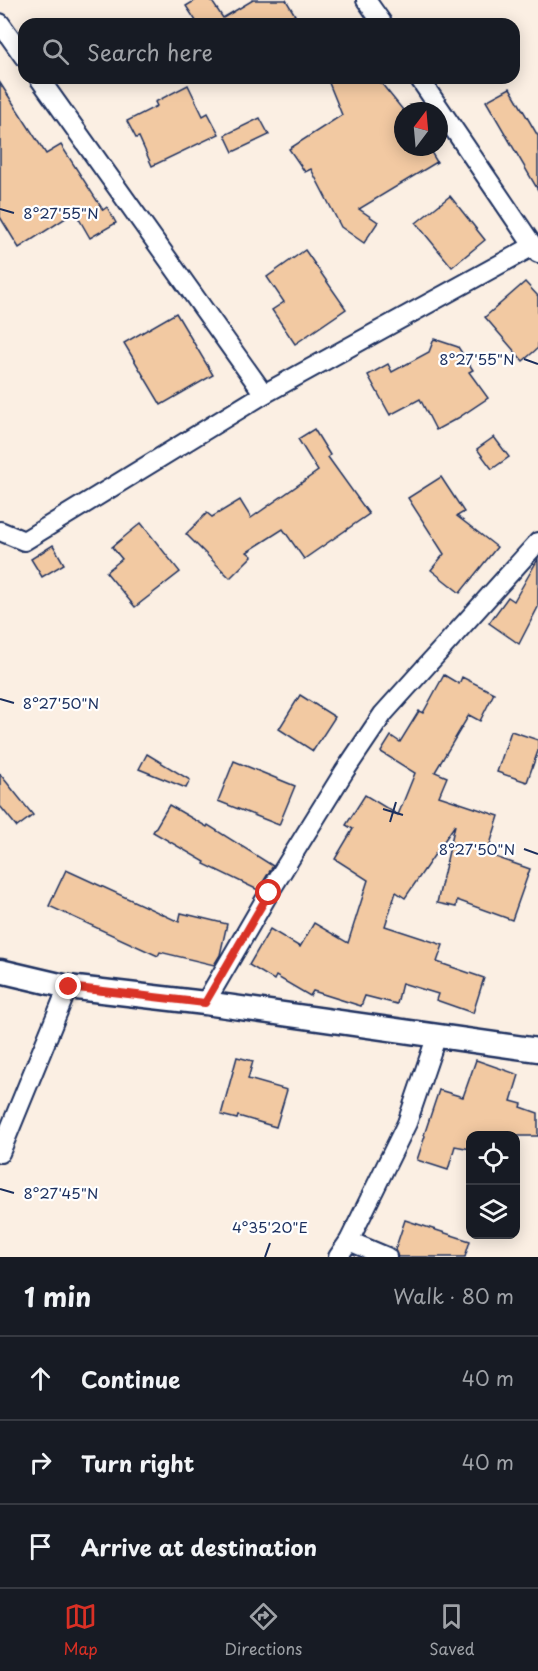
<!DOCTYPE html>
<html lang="en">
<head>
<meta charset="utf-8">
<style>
	body { margin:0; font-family:"Playpen Sans",sans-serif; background:#242831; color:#f1f3f6 }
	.controls { position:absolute; right:18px; bottom:18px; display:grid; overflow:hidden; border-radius:12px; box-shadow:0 3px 15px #0003 }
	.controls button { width:54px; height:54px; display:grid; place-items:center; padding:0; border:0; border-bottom:2px solid #363941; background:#171b24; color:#f1f3f6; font:30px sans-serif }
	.compass { position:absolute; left:394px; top:102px; width:54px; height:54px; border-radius:50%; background:#171b24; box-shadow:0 3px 15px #0003; rotate:16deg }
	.stop { position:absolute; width:18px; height:18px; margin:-14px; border:4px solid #d93025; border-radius:50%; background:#fff }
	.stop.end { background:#d93025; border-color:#fff; box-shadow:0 2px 6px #0008 }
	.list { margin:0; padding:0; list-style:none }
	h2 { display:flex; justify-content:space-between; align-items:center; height:78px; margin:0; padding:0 24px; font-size:26px }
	h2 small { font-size:20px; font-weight:400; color:#9ea1a6 }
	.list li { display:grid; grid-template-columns:39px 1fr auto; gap:18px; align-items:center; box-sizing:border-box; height:84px; padding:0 24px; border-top:2px solid #363941 }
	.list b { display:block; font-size:22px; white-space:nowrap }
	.list em { font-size:20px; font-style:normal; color:#9ea1a6 }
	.icon { flex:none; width:33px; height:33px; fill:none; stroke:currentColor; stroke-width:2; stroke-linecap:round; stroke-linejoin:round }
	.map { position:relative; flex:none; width:538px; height:1257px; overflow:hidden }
	.search { position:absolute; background:#171b24; box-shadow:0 3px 15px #0003; left:18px; right:18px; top:18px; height:66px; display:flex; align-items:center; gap:15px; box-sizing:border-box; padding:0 21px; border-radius:18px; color:#9ea1a6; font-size:22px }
	.sheet { height:330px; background:#171b24 }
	nav { display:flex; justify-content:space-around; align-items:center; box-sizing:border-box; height:84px; border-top:2px solid #363941; background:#171b24; font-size:16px; color:#9ea1a6 }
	nav a { display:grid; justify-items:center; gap:3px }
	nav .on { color:#d93025 }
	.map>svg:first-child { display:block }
	.building { fill:#f2c9a2; stroke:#1b2f5e; stroke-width:1.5 }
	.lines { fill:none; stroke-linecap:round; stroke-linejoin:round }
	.minor-casing { stroke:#1b2f5e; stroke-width:22 }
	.tertiary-casing { stroke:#1b2f5e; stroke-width:27 }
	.minor { stroke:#fff; stroke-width:18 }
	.tertiary { stroke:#fff; stroke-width:22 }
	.route { stroke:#d93025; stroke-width:8 }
	.ticks { fill:none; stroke:#1b2f5e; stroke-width:2 }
	.ticks-label { font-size:15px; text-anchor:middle; fill:#1b2f5e; stroke:#fff; stroke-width:4.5; stroke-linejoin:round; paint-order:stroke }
</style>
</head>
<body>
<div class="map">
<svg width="538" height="1257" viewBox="0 0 538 1257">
	<rect width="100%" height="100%" fill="#fbefe3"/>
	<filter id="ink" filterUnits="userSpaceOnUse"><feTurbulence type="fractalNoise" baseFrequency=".0167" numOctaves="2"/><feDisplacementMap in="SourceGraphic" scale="12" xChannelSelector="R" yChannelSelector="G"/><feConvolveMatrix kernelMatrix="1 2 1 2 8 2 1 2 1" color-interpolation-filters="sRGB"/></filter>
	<g filter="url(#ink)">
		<!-- building -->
		<g class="building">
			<path d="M196,0H211L223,18L253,0H286L295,15L279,24H198L186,6Z"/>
			<path d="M327,78H377L403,110V147H428L437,162L359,209L378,222L364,243L341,227L311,169L305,172L289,149L342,115Z"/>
			<path d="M0,83L46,154L61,145L103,210L107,207L116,223L90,238L75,212L19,248L0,217Z"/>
			<path d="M188,85L203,116L208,113L219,134L152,166L139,137L136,138L127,121L157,106L155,102Z"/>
			<path d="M510,88L538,136V190L486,101Z"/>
			<path d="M260,118L269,135L233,152L225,135Z"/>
			<path d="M450,196L485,240L452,267L416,223Z"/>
			<path d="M305,250L346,309L295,344L272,310L284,302L267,277Z"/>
			<path d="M525,282L538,296V348L523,361L485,317Z"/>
			<path d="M176,313L213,375L161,405L124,343Z"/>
			<path d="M434,339L458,347L473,370L469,372L488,398L458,418L436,430L420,399L390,415L368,375L388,364L392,372L429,352Z"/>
			<path d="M314,429L330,455L328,457L369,514L304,559L283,529L247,552L252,556L230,578L186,534L207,513L212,517L240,500L251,518L318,471L298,439Z"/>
			<path d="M494,437L509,457L492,469L477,449Z"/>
			<path d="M441,477L464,512L457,516L497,547L460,593L431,570L444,554L408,498Z"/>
			<path d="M141,523L180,572L135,607L106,572L122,559L112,547Z"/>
			<path d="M53,545L64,564L42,577L31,559Z"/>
			<path d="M538,559V607L519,644L489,623L508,597L514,601Z"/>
			<path d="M444,675L459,684L462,677L494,693L480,721L469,715L435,772L447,777L439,796L499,816L487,854L530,869L512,920L457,900L456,907L437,903L455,825L405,898L396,892L385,926L443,945L437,962L484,978L473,1013L436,1000L438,994L402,983L397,1004L365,996L361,1006L313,991L310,996L276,976L274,980L249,965L270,929L300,947L314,923L348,943L368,880L335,859L353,829L346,825L365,795L398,815L415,773L381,752L391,736L400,742L419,711L423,713Z"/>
			<path d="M300,695L335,717L313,751L279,729Z"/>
			<path d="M511,731L538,740V751L527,782L497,772Z"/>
			<path d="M147,754L190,780L186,788L139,769Z"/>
			<path d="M234,761L295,786L279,825L218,801Z"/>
			<path d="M0,774L33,815L17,827L0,806Z"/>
			<path d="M169,805L207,827L208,825L273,866L258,890L204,864L205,862L153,832Z"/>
			<path d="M66,870L179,922L181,913L227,924L220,955L214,965L160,952L158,956L49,906Z"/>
			<path d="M237,1057L253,1061L248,1079L287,1090L276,1127L238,1116L237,1119L221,1115Z"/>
			<path d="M476,1060L519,1075L511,1101L522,1104L521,1107L538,1113V1136H471V1149L455,1146L448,1170L417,1160L425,1136L424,1135L439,1090L463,1097Z"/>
			<path d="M405,1220L470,1241L465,1257H398L395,1250Z"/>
		</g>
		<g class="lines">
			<defs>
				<g id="minor">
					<path d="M366,0L383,24"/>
					<path d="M0,23L24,57"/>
					<path d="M39,78L264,394"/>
					<path d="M419,78L538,253"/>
					<path d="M0,531L24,541L264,394L533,246"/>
					<path d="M205,1003L269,893L344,772L383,714L538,542"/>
					<path d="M0,1153L68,987"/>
					<path d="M349,1241L387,1257"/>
					<path d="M338,1257L349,1241L407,1123L437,1035"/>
				</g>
				<path id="tertiary" d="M0,971L68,987L205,1003L538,1050"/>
			</defs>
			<!-- minor casing -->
			<use href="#minor" class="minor-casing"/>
			<!-- tertiary casing -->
			<use href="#tertiary" class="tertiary-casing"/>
			<!-- minor -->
			<use href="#minor" class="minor"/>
			<!-- tertiary -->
			<use href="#tertiary" class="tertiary"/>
		</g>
	</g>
	<g class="lines" filter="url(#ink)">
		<!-- route -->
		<path class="route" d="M69,987L205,1003L269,893"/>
	</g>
	<!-- ticks -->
	<path class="ticks" d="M0,209L14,213M524,359L538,364M0,699L14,703M383,809L403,815M390,822L396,802M524,849L538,854M0,1189L14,1193M265,1257L270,1243"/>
	<g class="ticks-label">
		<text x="61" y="219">8°27'55"N</text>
		<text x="477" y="365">8°27'55"N</text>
		<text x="61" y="709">8°27'50"N</text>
		<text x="477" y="855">8°27'50"N</text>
		<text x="61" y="1199">8°27'45"N</text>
		<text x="270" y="1233">4°35'20"E</text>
	</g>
</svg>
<div class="controls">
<button><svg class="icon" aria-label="locate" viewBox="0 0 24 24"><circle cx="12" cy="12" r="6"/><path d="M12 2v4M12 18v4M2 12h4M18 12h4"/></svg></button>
<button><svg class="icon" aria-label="layers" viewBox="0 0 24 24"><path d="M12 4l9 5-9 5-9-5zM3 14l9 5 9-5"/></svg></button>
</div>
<svg class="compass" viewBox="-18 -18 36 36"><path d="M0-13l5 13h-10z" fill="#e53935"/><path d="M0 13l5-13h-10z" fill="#9ea1a6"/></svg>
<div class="stop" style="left:269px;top:893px"></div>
<div class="stop end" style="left:69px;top:987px"></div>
<div class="search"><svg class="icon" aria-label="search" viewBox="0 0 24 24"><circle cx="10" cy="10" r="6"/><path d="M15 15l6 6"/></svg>Search here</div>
</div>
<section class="sheet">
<h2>1 min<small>Walk · 80 m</small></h2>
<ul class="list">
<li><svg class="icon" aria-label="ahead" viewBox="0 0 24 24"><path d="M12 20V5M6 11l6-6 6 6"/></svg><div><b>Continue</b></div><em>40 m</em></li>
<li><svg class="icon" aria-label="right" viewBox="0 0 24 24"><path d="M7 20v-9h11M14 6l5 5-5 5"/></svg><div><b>Turn right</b></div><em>40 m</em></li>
<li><svg class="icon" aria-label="arrive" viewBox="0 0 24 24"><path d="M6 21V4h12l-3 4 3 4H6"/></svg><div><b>Arrive at destination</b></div></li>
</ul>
</section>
<nav>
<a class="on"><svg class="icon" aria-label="map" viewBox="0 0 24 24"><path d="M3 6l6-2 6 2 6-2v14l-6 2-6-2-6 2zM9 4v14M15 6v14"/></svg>Map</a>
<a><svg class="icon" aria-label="directions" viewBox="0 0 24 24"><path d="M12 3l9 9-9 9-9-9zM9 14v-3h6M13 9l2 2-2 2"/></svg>Directions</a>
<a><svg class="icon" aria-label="saved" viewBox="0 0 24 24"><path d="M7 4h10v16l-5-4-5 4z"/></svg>Saved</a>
</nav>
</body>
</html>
